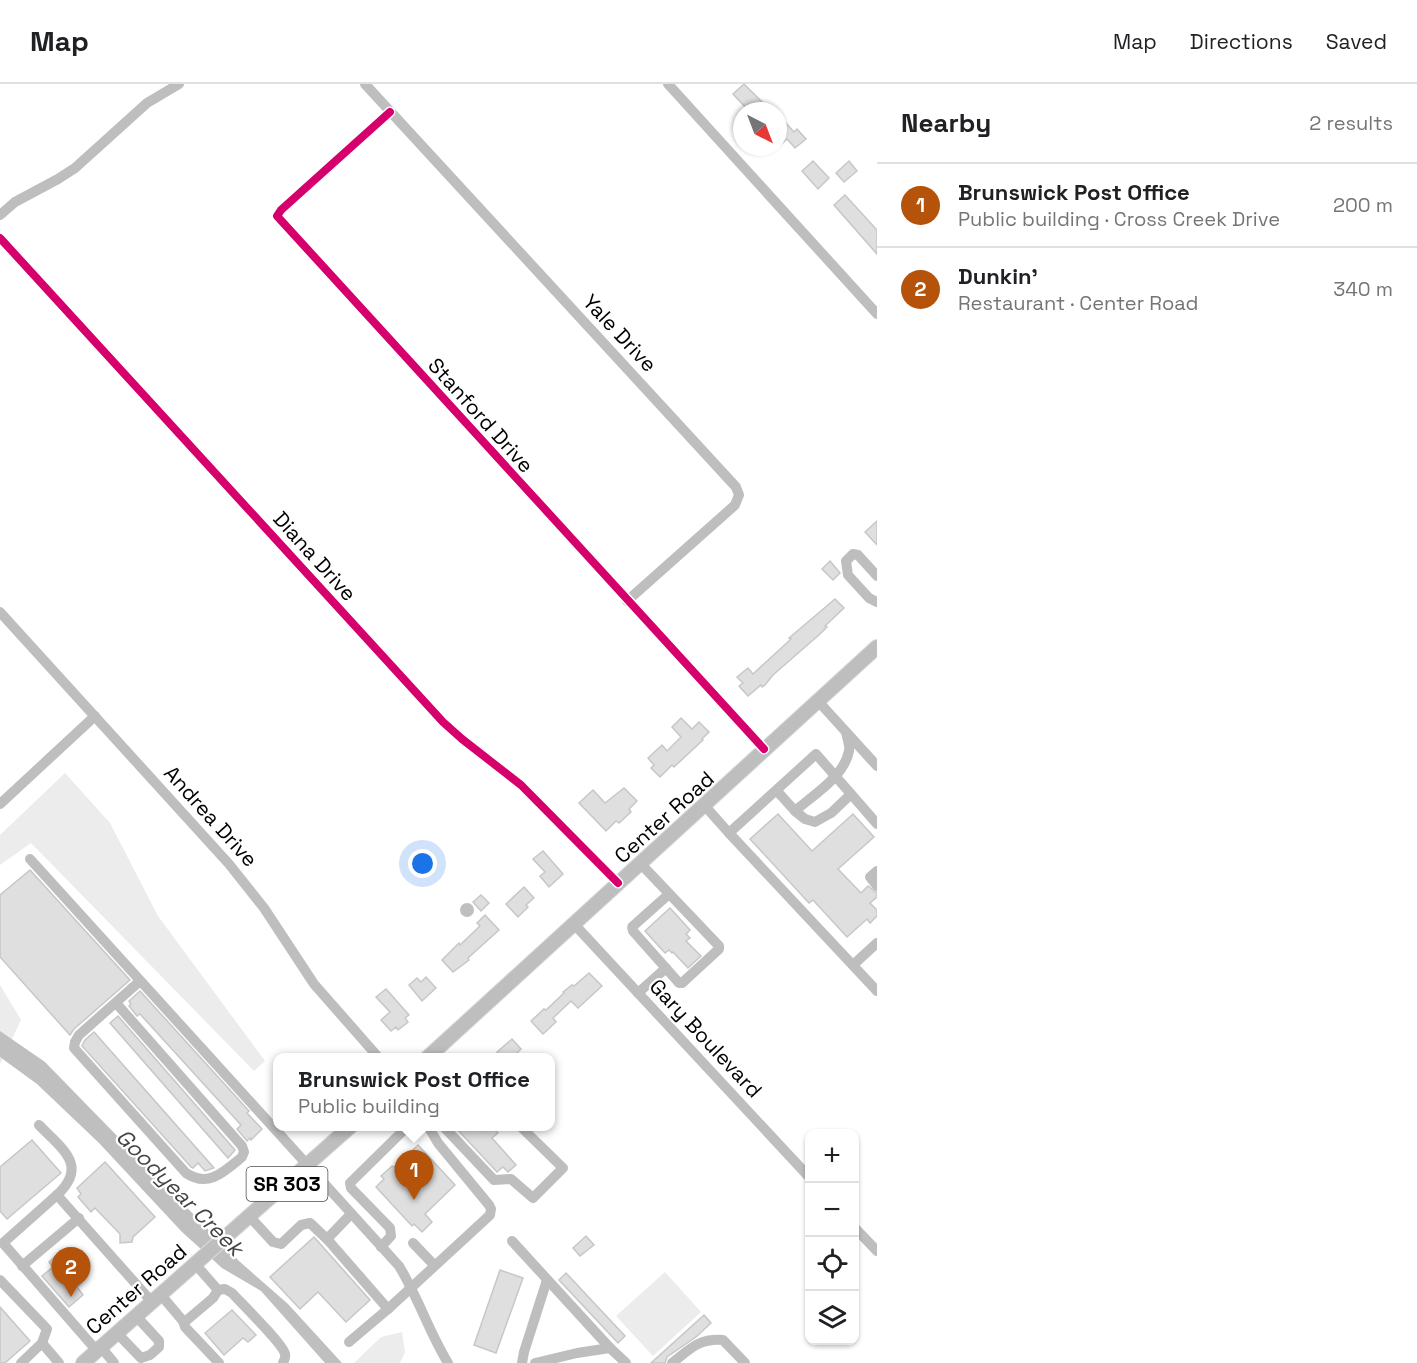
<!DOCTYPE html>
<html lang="en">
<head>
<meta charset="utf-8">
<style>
	body { margin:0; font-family:"Space Grotesk",sans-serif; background:#f2f2f2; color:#202124 }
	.controls { position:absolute; right:18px; bottom:18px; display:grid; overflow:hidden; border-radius:12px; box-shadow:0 2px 4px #0004 }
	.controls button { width:54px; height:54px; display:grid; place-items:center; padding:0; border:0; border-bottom:2px solid #e0e0e0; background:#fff; color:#202124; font:30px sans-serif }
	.compass { position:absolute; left:733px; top:18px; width:54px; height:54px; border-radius:50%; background:#fff; box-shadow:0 2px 4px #0004; rotate:138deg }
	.you { position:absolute; left:423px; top:780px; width:21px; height:21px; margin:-15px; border:4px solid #fff; border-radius:50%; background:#1a73e8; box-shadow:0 0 0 9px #1a73e833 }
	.badge { display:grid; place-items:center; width:39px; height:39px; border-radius:50%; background:#b45309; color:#fff; font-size:20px; font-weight:700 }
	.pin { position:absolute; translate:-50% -50px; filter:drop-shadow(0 2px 3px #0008) }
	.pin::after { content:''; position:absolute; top:32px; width:21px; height:18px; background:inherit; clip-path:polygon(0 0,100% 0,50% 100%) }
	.popup { position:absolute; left:273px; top:969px; width:282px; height:78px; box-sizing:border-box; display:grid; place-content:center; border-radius:12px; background:#fff; filter:drop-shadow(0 2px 4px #0005); font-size:20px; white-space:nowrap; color:#757577 }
	.popup b { font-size:22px; color:#202124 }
	.popup::after { content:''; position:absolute; left:50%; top:100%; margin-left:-12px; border:12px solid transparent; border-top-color:#fff }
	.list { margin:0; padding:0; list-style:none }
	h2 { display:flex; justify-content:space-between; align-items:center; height:78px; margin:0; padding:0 24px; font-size:26px }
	h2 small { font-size:20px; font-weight:400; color:#757577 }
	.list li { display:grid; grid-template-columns:39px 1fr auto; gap:18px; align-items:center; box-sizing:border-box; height:84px; padding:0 24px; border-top:2px solid #e0e0e0 }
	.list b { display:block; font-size:22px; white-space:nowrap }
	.list p { margin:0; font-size:20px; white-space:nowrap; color:#757577 }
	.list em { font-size:20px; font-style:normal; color:#757577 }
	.icon { flex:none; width:33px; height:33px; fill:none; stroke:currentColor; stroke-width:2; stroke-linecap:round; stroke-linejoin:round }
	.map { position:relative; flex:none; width:877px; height:1279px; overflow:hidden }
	header { display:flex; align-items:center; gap:36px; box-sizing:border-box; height:84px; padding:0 30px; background:#fff; border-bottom:2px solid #e0e0e0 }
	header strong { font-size:28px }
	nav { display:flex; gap:33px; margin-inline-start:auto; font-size:21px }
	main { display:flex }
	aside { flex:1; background:#fff }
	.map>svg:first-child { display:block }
	.green { fill:#ececec }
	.water { fill:#bfbfbf }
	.building { fill:#dfdfdf; stroke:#c7c7c7; stroke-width:1.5 }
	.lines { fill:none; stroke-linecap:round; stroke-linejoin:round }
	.major-casing { stroke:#dbdbdb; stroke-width:16 }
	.minor { stroke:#bebebe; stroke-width:10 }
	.major { stroke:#bebebe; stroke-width:14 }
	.cycleway-casing { stroke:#fff; stroke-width:11 }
	.cycleway { stroke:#d6006c; stroke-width:8 }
	.labels { text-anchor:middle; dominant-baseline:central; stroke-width:4.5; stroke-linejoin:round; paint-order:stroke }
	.shield { fill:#fff; stroke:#4c4c4c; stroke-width:1.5 }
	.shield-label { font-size:20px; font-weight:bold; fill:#000 }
	.street-label { font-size:21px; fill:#000; stroke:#fff }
	.water-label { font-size:22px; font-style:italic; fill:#444; stroke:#fff }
</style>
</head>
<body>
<header>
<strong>Map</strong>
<nav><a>Map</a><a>Directions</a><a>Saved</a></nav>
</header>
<main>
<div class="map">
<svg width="877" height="1279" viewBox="0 0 877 1279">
	<rect width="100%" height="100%" fill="#fff"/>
	<!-- green -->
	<g class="green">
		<path d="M65,689L110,739L158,832L265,977L254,987L31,759L0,781V751Z"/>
		<path d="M0,901L21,936L0,980Z"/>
		<path d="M665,1188L701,1228L653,1272L616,1232Z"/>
		<path d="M402,1248L405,1268L400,1279H354L381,1253Z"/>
	</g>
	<!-- water -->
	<g class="water">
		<circle cx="467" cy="826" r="7"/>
		<path d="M0,947L45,978L239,1177L288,1220L342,1279H325L261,1207L222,1184L182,1148L99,1059L37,1000L0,973Z"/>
	</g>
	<!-- building -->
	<g class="building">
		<path d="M744,0L762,18L752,27H749L733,10Z"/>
		<path d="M778,30L794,48L797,45L806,55L795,64L787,55L778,63Z"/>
		<path d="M813,77L829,94L818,105L802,87Z"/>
		<path d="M849,77L857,87L844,98L836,89Z"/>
		<path d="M845,111L877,146V170L834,121Z"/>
		<path d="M877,437V461L865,448Z"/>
		<path d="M830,477L840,489L833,496L822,485Z"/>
		<path d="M835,515L844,524L825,542L827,543L820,550L773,591L765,601L762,603L761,601L748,612L739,602L743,599L737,593L748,584L753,590L791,555L789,554Z"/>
		<path d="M681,634L692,645L699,638L709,648L702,655L703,656L674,683L672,681L660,693L651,684L654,681L648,674L662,661L667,667L681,653L672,643Z"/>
		<path d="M624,704L637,717L629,725L631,728L619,739L616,737L606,747L579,719L593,706L605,719Z"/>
		<path d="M778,730L812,767L853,730L874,753L838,785L861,809L868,802L877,809V813L870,819L877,826V832L870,839L867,835L847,853L813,816L809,819L750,755Z"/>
		<path d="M543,767L563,790L549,803L540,792L545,788L533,775Z"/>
		<path d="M30,786L130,896L74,945L70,951L0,873V811Z"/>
		<path d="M524,803L534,814L526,821L528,823L518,833L506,820Z"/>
		<path d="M481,811L489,819L481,827L473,818Z"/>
		<path d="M670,824L690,846L686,850L690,854L686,857L701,872L688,884L673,868L672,869L669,866L665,869L645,847Z"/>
		<path d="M485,831L499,846L468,874L469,876L453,888L442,876L459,859L460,861L480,842L477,839Z"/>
		<path d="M589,889L602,902L578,924L571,917L553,934L556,938L543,950L531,937L544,925L546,926L564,909L563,908L572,901L574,902Z"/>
		<path d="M426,893L436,904L422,917L409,901L417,894L421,898Z"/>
		<path d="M386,905L409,931L405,934L408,938L398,946L396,943L391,947L381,936L390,928L376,913Z"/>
		<path d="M140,907L249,1027L247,1029L262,1045L251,1056L250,1054L247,1057L237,1045L241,1041L140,930L137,932L129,922L131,920L129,917Z"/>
		<path d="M118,932L235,1066L228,1074L110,939Z"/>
		<path d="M94,948L214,1084L205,1087L198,1079L193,1084L191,1083L82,962L85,956Z"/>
		<path d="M512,955L521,965L512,974H503L497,968Z"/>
		<path d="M454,1042H479L483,1047L488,1042H492L498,1049L492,1054L516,1081L508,1088L503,1083L497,1088Z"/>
		<path d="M32,1056L61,1089L7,1135L0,1127V1083Z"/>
		<path d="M418,1061L455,1101L425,1130L432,1138L422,1148L414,1140L412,1142L376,1103L384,1095L381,1092L392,1082L395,1083Z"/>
		<path d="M105,1078L155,1133L133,1153L132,1158L120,1159V1150L95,1124L91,1128L78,1113L81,1110L77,1104Z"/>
		<path d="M586,1152L594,1161L580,1172L573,1164Z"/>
		<path d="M314,1153L370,1216L346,1238L318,1208L300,1225L270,1193Z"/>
		<path d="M58,1170L82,1198L77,1203L83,1211L69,1223L42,1192L53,1183L49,1178Z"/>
		<path d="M500,1186L523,1194L496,1269L474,1261Z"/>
		<path d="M566,1189L625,1252L618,1259L559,1196Z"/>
		<path d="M0,1223L30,1257L5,1279H0Z"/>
		<path d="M232,1226L256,1251L248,1258L243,1254L224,1271L205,1249Z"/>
		<path d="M704,1231L711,1239L696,1253L667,1273L665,1279H651Z"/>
	</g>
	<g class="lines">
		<defs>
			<g id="major">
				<path d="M427,974L877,563"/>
				<path d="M83,1279L351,1042"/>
			</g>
		</defs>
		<!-- major casing -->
		<use href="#major" class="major-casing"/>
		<!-- minor -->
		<g class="minor">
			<path d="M365,0L736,403L739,411L735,421L627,517"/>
			<path d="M668,0L877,230"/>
			<path d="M390,28L281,126L277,132L764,665"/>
			<path d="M0,131L15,118L58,95L75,84L147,19L179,0"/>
			<path d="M0,154L443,638L462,655L521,701L618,799"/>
			<path d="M877,492L858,471L853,470L846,477L848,491L869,514L877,518"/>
			<path d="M0,528L229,780L264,824L314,900L379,974"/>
			<path d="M818,617L877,682"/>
			<path d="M846,648C847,654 850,661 849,667C844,693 813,711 795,727L805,735L815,738L831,729L851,710L877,740"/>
			<path d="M777,707L795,727"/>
			<path d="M851,710L816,670L729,749L877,907"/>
			<path d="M0,720L95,632"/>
			<path d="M704,721L729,749"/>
			<path d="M30,775L399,1182C418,1213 429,1248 448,1279"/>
			<path d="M640,779L719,862V865L682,899H679L633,847L632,843L669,810"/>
			<path d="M877,787L870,793L877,802"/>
			<path d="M574,840L810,1094"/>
			<path d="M853,881L877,859"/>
			<path d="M638,909L666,884"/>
			<path d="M116,919L242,1062L244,1068L242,1073C224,1088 208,1104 186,1089L74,964L75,958L79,951L140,897"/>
			<path d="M39,1041C62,1065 89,1081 57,1111"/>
			<path d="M443,1042L494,1096L511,1095L533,1114L563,1084L520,1042"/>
			<path d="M250,1133L273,1158L281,1160L301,1141L310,1139L327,1155L351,1130"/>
			<path d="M854,1143L877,1167"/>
			<path d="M327,1155L388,1225L490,1131L491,1125L489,1121L438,1059L428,1042"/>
			<path d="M512,1157L610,1264"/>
			<path d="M413,1159L434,1181"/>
			<path d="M381,1163L391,1152L390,1144L351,1104L350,1099L408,1042"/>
			<path d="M196,1181L218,1206"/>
			<path d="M22,1182L79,1134"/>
			<path d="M0,1196L47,1245L42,1259"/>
			<path d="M218,1206L225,1205L232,1209C241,1219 283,1260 285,1270C286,1274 284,1276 283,1279"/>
			<path d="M161,1211L183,1237L185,1243L219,1279"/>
			<path d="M183,1237L187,1236L213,1214L218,1206"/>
			<path d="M117,1249L141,1274L150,1271L159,1263V1257L136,1232"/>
			<path d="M349,1258L388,1225"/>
			<path d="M101,1263L114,1279"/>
			<path d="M97,1267L3,1159L57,1111L152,1218"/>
			<path d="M21,1279L42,1259L59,1279"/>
			<path d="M522,1279L524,1268L547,1196"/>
			<path d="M535,1279L577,1269L610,1264L626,1279"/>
			<path d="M672,1279C690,1265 699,1254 723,1256L745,1279"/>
		</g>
		<!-- major -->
		<use href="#major" class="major"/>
		<defs>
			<g id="cycleway">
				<path d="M390,28L281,126L277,132L764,665"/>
				<path d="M0,154L443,638L462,655L521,701L618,799"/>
			</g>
		</defs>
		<!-- cycleway casing -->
		<use href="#cycleway" class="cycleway-casing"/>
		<!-- cycleway -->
		<use href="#cycleway" class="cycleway"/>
	</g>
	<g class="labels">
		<!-- shield labels -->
		<rect class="shield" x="246.5" y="1083" width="81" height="34" rx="4.5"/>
		<g class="shield-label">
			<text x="287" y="1100">SR 303</text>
		</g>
		<!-- street labels -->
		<g class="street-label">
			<text transform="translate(620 249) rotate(47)">Yale Drive</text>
			<text transform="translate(481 331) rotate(48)">Stanford Drive</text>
			<text transform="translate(315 472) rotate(48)">Diana Drive</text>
			<text transform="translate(211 732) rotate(48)">Andrea Drive</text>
			<text transform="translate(664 733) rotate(-42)">Center Road</text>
			<text transform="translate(706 954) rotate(47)">Gary Boulevard</text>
			<text transform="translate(136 1205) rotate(-41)">Center Road</text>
		</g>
		<!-- water labels -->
		<g class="water-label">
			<text transform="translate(180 1108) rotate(45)">Goodyear Creek</text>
		</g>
	</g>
</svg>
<div class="controls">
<button>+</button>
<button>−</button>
<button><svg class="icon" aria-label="locate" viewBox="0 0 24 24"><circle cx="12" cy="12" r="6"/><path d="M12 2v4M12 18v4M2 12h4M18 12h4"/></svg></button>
<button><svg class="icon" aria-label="layers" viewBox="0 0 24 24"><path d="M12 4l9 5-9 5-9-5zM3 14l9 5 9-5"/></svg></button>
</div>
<svg class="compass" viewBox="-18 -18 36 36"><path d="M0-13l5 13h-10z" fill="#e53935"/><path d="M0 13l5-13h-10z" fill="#757577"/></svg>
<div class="you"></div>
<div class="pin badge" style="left:414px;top:1116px">1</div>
<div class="popup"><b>Brunswick Post Office</b>Public building</div>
<div class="pin badge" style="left:71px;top:1213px">2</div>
</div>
<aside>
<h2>Nearby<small>2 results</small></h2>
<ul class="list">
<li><span class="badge">1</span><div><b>Brunswick Post Office</b><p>Public building · Cross Creek Drive</p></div><em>200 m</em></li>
<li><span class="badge">2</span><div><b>Dunkin'</b><p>Restaurant · Center Road</p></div><em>340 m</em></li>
</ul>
</aside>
</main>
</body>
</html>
